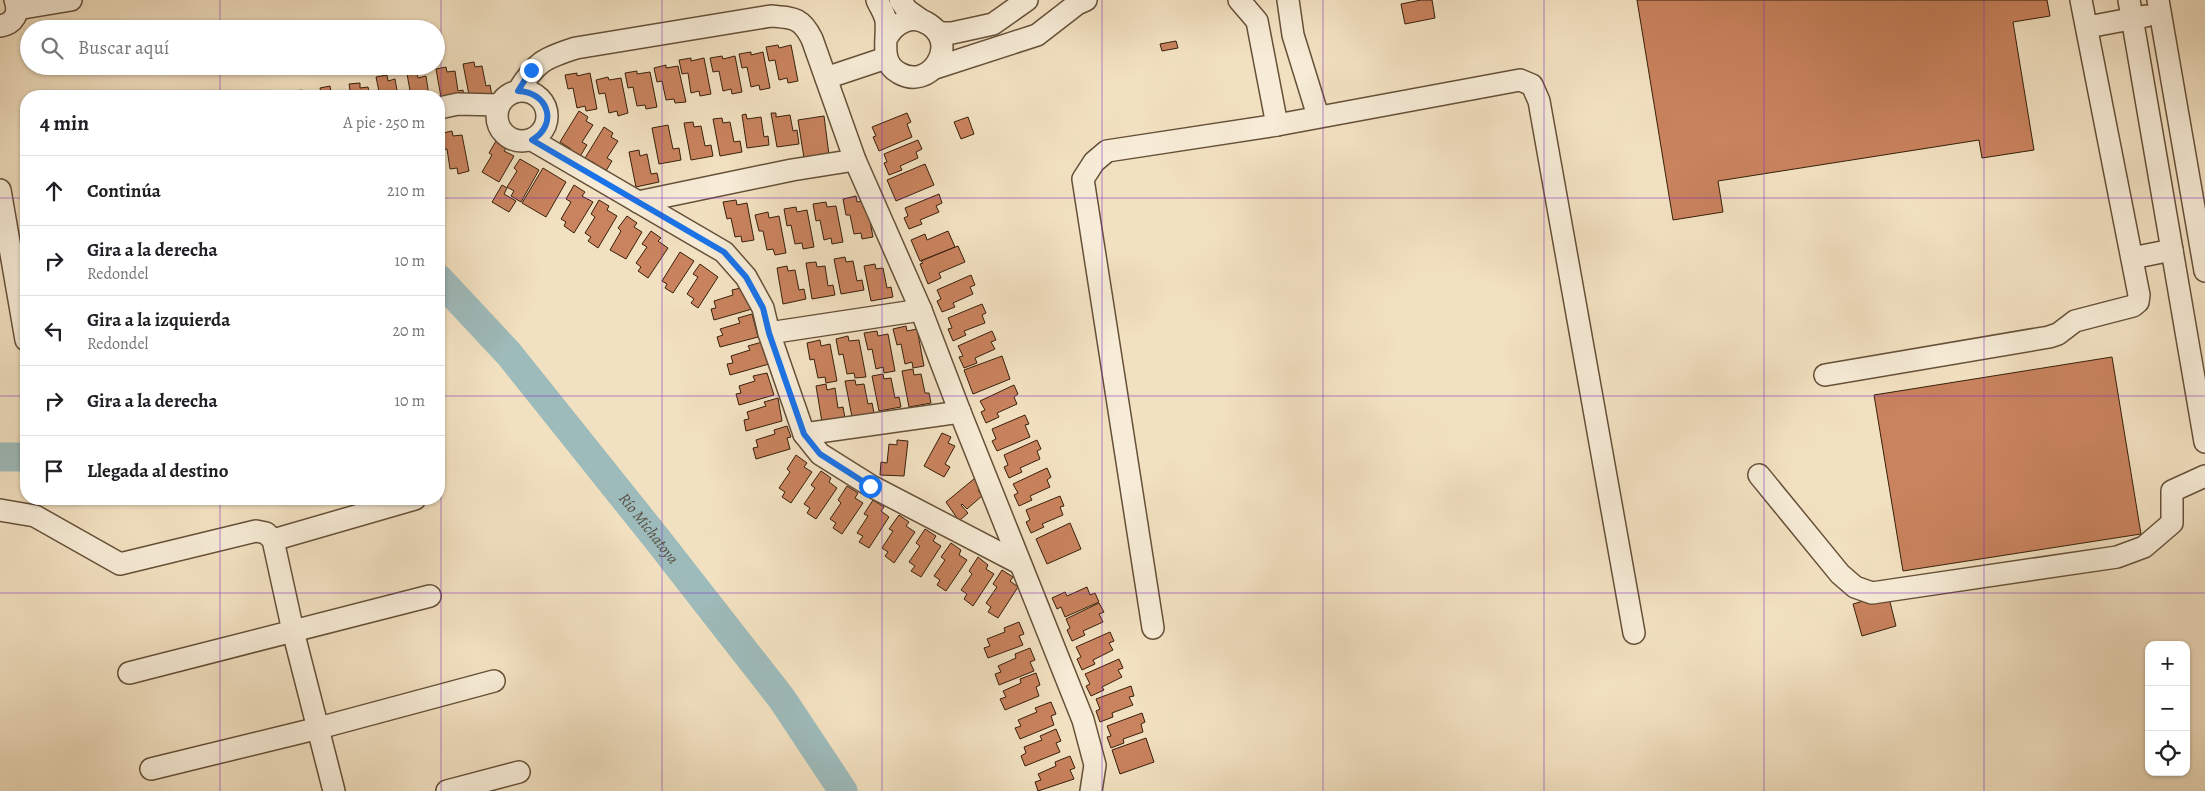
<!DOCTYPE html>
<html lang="es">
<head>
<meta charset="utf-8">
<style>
	body { margin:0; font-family:Alegreya,serif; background:#f6f6f6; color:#202124 }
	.controls { position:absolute; right:15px; bottom:15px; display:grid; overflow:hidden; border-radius:10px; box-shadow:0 1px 4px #0004 }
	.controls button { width:45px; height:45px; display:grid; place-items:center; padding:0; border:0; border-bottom:1px solid #e0e0e0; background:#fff; color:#202124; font:25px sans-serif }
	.stop { position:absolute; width:15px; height:15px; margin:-11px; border:4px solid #1a73e8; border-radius:50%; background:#fff }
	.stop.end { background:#1a73e8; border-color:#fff; box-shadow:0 1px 5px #0008 }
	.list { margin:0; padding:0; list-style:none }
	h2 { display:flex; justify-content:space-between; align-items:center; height:65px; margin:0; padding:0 20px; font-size:21px }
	h2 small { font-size:16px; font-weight:400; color:#757577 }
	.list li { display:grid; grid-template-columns:32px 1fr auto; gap:15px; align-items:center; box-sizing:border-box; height:70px; padding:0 20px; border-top:1px solid #e0e0e0 }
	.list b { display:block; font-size:19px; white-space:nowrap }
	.list p { margin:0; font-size:16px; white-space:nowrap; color:#757577 }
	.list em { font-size:16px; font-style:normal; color:#757577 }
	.icon { flex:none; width:28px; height:28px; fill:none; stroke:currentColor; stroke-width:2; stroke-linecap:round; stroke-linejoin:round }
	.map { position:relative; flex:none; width:2205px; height:791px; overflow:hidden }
	.search { position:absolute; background:#fff; box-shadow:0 1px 4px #0004; left:20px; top:20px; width:425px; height:55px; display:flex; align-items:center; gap:12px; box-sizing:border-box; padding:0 18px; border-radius:28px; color:#757577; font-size:19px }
	.panel { position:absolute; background:#fff; box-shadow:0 1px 4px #0004; left:20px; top:90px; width:425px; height:415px; border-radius:20px }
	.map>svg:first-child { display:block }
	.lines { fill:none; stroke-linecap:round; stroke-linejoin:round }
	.river { stroke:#9ebbbb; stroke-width:29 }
	.building { fill:#c9835e; stroke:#381f0a }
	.minor-casing { stroke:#665038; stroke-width:24 }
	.minor { stroke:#f7ecd7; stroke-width:21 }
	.route { stroke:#1a73e8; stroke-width:6 }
	.grid { fill:none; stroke:#7b2cbf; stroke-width:1; stroke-opacity:0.55 }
	.labels { text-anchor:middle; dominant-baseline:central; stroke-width:4; stroke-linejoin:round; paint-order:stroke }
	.water-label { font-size:16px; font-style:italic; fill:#574e3f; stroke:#f7ecd7 }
</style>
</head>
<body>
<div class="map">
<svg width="2205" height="791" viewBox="0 0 2205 791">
	<rect width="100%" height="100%" fill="#f2e1c1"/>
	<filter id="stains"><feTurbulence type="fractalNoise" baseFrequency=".004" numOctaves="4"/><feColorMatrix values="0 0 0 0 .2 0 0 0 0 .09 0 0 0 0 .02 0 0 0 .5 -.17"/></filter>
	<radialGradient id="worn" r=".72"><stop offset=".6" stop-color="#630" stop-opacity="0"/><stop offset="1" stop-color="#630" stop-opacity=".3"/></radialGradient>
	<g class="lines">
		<!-- river -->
		<g class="river">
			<path id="s1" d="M439,279L509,354L657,539L782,699L843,791"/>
			<path d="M0,457H26"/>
		</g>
	</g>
	<!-- building -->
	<g class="building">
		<path d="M1421,0H1432L1435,18L1405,24L1401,4Z"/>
		<path d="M1637,0H2047L2050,16L2013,22L2034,150L1982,158L1979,140L1718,181L1723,212L1673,220Z"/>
		<path d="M1176,41L1178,48L1162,51L1160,44Z"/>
		<path d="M778,45L779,48L791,45L798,81L788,83L787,78L779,80L775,60L769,61L766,47Z"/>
		<path d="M751,52V55L763,52L770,88L760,90L759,85L751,87L747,67L742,68L739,54Z"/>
		<path d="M722,56L723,59L735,56L742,92L732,94L731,89L723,91L719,71L713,72L710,58Z"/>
		<path d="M691,58V61L704,58L711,94L700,96L699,91L691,93L688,73L682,74L679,60Z"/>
		<path d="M474,62L475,67L482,66L486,86L490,85L492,96L470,100L463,64Z"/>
		<path d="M666,65V68L678,66L686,102L675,103L674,99L666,100L662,81L657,82L654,68Z"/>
		<path d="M446,67L447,72L455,71L458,91L463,90L464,99L442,103L436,69Z"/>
		<path d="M637,71V74L650,72L657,107L646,109L645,105L637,106L633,87L628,88L625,73Z"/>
		<path d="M417,72L418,78L426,76L429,96H411L407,74Z"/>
		<path d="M577,73V76L590,73L597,109L586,111L585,106L577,108L573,88L568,89L565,75Z"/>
		<path d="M387,75L388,81L395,79L398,96H380L376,77Z"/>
		<path d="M608,77L609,80L621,78L628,113L618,116L617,111L609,113L605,93L599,94L596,80Z"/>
		<path d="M360,83V88L368,87L370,96H351L349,84Z"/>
		<path d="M330,86L331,92L339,91L340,96H322L320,88Z"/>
		<path d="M302,90L303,95L310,94L311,96H292L291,92Z"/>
		<path d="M579,111L588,117L586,121L593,125L582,142L587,145L579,158L569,151L571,149L560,142Z"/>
		<path d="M771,113H776V117L790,115L793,131L797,130L799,144L777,147Z"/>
		<path d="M907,113L911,122L907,124L912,137L879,151L873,137L876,136L872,127Z"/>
		<path d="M746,114L747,119L761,117L764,137L768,136L769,145L747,148L742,115Z"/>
		<path d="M824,116L829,155L804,158L798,120Z"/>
		<path d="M968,117L974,134L961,139L954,122Z"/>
		<path d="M722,118L723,123L730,122L734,142L740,141L742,152L720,156L713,119Z"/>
		<path d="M693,122L694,127L701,126L705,146L711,145L713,156L691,160L684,123Z"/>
		<path d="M668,125L673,149L679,148L681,160L659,164L652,128Z"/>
		<path d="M604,127L613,133L611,137L618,141L607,158L612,161L604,174L594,167L596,164L585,158Z"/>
		<path d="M452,131L453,136L462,135L469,171L458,174L457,168L450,169L447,149L442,150L439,134Z"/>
		<path d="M918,140L922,149L916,152L918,158L900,166L902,170L889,175L884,163L887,162L884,154Z"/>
		<path d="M496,141L507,147L504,151L514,156L499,182L482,172L492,155L489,153Z"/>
		<path d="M639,150L640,156L647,154L651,174L657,173L659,182L636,187L629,152Z"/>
		<path d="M520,159L539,170L521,202L511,196L514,191L507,187L517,171L514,168Z"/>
		<path d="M925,164L934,185L896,201L887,180Z"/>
		<path d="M543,168L566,182L546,217L522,203Z"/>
		<path d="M502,185L507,188L504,194L516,201L509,212L492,202Z"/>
		<path d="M574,185L585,192L582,196L593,202L574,233L564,226L566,222L561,219L571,202L566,199Z"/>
		<path d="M939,194L942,203L936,206L939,212L920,220L922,224L909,229L904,218L908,216L905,208Z"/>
		<path d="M856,196L857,202L866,200L873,237L862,239L861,233L854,234L850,215H846L843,199Z"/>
		<path d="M599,200L609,206L607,210L617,216L598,248L588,241L591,237L585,233L595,217L591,214Z"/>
		<path d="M736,200L737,205L747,203L754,240L742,242L741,236L735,237L731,218L727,219L723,202Z"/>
		<path d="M826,202L827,207L836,206L843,242L832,244L831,238L824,240L820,220L816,221L813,204Z"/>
		<path d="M796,207L797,212L807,210L814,247L803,249L802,243L795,244L791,225L787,226L784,209Z"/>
		<path d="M768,212L769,218L779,216L786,253L775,255L773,249L767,250L763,231H759L755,215Z"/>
		<path d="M627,216L637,223L634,227L642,232L626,259L610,250L621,231L618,228Z"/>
		<path d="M651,231L661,238L658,241L668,248L648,278L638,271L641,267L636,263L647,247L642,244Z"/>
		<path d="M948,231L955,247L920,261L911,240L925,234L927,240Z"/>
		<path d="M958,246L965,262L939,273L941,278L928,284L920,264L923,263L921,261Z"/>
		<path d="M680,252L694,261L673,293L665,288L667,284L662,281Z"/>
		<path d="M845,257L846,262L853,261L857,281L862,280L864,290L841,294L834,259Z"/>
		<path d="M816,262L817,267L825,266L828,286L833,285L835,295L812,299L806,263Z"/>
		<path d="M700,264L718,277L698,308L691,303L694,299L687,294L698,277L693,274Z"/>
		<path d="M875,264L876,269L883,268L887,288L891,287L893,297L871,301L864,266Z"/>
		<path d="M787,266L788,271L795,270L799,290L804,289L806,299L783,304L777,268Z"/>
		<path d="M971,275L975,285L970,287L973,294L953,303L955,307L942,312L937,301L941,299L937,290Z"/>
		<path d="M745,287L752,309L714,320L711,309L716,308L714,301L733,295L732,290Z"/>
		<path d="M982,304L986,313L982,315L985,323L964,331L966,335L953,341L948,329L952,328L948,318Z"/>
		<path d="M752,314L758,337L720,347L717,337L723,335L720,329L740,323L738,318Z"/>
		<path d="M906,326L907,331L917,329L924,366L913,368L912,362L905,364L901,344L897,345L893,329Z"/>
		<path d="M877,331L878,336L888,334L895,371L884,373L883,367L876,369L872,349L868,350L864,333Z"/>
		<path d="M992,331L996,340L991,342L995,349L975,358L977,363L964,368L959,357L963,356L958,346Z"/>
		<path d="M848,336L849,341L859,340L866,377L855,378L854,373L847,374L843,354L839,355L836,339Z"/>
		<path d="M820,340L821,346L830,344L837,381L826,383L825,377L818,378L814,359L810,360L807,343Z"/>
		<path d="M762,342L769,364L730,375L727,364L733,363L731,356L750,350L748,346Z"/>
		<path d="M1002,356L1010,379L973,394L964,370Z"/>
		<path d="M2112,357L2141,534L1903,571L1874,395Z"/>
		<path d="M913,369L914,375L921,374L925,393H929L931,403L909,407L902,371Z"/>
		<path d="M767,373L774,395L739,405L736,394L741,393L739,386L755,381L753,376Z"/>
		<path d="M883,374L884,379L891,378L895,398L899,397L901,407L879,411L872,376Z"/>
		<path d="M855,380L856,385L864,384L868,404L872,403L874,413L852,417L845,381Z"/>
		<path d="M826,384L827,390L835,388L838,408L843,407L845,418L822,422L816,386Z"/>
		<path d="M1014,385L1018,394L1014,397L1017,404L997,413L999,417L986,423L981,412L985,410L980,401Z"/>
		<path d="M778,398L782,421L746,431L744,420L749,419L747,412L766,406L764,402Z"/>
		<path d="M1025,415L1029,424L1025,425L1030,437L997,451L992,441L996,439L992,429Z"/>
		<path d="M787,426L791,437L787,438L790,449L756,459L753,448L758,447L756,440L775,434L774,430Z"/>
		<path d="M942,433L951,437L948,443L955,446L945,464L950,467L944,477L924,466Z"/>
		<path d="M897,440L908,441L904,476L880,475L881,462L887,463L889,444L897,445Z"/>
		<path d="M1037,440L1041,449L1037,451L1040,459L1020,468L1022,472L1009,478L1004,467L1008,465L1004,455Z"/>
		<path d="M796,455L807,463L804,467L812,472L791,503L782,497L785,492L779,488L790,472L787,469Z"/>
		<path d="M1047,468L1051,477L1047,480L1050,487L1030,496L1032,500L1019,506L1014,495L1018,493L1013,484Z"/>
		<path d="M821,471L831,478L829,482L837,488L816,519L807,513L810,508L804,504L815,488L811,485Z"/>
		<path d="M975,478L983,486L978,490L982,496L967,509L962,504L961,505L968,513L959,521L946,502Z"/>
		<path d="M847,486L858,493L855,498L863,503L842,534L833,528L836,523L830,519L841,503L838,500Z"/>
		<path d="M1060,496L1064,506L1060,507L1063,515L1042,524L1044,527L1031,533L1026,522L1030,520L1026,510Z"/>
		<path d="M873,500L884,507L881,511L889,517L869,548L859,542L863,536L857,533L868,516L864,514Z"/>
		<path d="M899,515L909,522L906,526L915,532L894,563L885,556L888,552L882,548L893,531L889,529Z"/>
		<path d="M1070,523L1081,549L1047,564L1036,539Z"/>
		<path d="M925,529L936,536L933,541L941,546L921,577L911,571L915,566L909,562L920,546L916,543Z"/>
		<path d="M951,543L961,550L959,555L967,560L946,591L937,585L940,580L934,576L945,560L941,557Z"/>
		<path d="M978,557L988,565L986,569L994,574L973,606L964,599L967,594L961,590L972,574L969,571Z"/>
		<path d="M1002,570L1013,577L1010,581L1018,587L998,618L988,612L991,607L986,603L997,587L993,584Z"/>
		<path d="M1087,587L1090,595L1095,593L1099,602L1065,617L1061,607L1057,609L1052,598L1065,592L1067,596Z"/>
		<path d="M1888,594L1896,626L1862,636L1853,604Z"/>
		<path d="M1099,603L1104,612L1099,614L1103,622L1083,631L1085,635L1072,641L1067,630L1070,628L1066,619Z"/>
		<path d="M1019,622L1024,634L1019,636L1023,645L988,658L984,648L990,646L987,639L1005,632L1004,628Z"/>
		<path d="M1110,632L1114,641L1109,643L1113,650L1093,660L1095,664L1082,670L1077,659L1081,657L1076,647Z"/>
		<path d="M1030,648L1035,660L1030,662L1034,671L999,685L995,674L1001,672L998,666L1016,658L1015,654Z"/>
		<path d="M1119,659L1123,668L1118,670L1122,677L1102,687L1104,690L1091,696L1086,686L1090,684L1085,674Z"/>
		<path d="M1036,673L1040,685L1036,687L1039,696L1005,710L1000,699L1006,697L1003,691L1021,683L1020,679Z"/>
		<path d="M1131,686L1134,696L1129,697L1133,705L1112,713L1113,717L1100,722L1096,711L1100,709L1096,699Z"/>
		<path d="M1051,702L1056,714L1051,716L1054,725L1020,739L1015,728L1021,726L1018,720L1037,712L1035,708Z"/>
		<path d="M1142,713L1145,722L1141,724L1143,732L1123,739L1124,743L1111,748L1107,737L1111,736L1107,726Z"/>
		<path d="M1056,729L1061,741L1056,743L1060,752L1025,766L1021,756L1026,753L1024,747L1042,740L1040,736Z"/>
		<path d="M1146,738L1154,762L1120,774L1112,750Z"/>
		<path d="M1070,756L1075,768L1070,770L1074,779L1038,791L1035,782L1041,780L1038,774L1056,766L1055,762Z"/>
	</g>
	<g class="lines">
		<defs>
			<g id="minor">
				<path d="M877,0C880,7 885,14 886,21C888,40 879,62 899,73C930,91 959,45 930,25C913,13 895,22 886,39"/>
				<path d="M900,0L907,10L924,22"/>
				<path d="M1239,0L1257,21L1277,125"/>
				<path d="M1288,0L1293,35L1318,116"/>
				<path d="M2129,0L2205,442"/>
				<path d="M2158,0L2205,271"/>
				<path d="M17,9L71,0"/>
				<path d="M0,26C14,24 20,13 15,0"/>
				<path d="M2088,27L2146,16"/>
				<path d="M938,33H952L993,24L1027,0"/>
				<path d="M935,68L1037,35L1077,4L1086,0"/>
				<path d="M826,78L886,58"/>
				<circle cx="522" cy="116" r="25"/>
				<path d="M518,91C536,62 544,58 576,48L771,16C793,18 801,17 812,39L855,160L921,310L960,412L1083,720L1095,765L1091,791"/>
				<path d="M439,108L458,104L499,105"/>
				<path d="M532,140L724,252L746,277L763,308L769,333L804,434L820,454L871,486L1019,563"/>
				<path d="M0,190L26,340"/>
				<path d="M638,202L792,170L855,160"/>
				<path d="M2132,258L2172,250"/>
				<path d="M769,333L921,310"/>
				<path d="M1825,375L2049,337L2058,334L2075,321L2133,306L2138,302L2139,295L2081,0"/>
				<path d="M804,434L960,412"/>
				<path d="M1759,475L1840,574L1855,587L1872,593L2117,557L2144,547L2172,523V491L2205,476"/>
				<path d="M0,510L35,516L120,564L256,531L266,533L273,540L293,631L334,791"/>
				<path d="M273,540L415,499"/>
				<path d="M1153,628L1083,179L1094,162L1107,151L1277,125L1520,80L1532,85L1539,101L1634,633"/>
				<path d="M129,673L430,596"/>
				<path d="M151,769L319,728L494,681"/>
				<path d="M447,791L519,772"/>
			</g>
		</defs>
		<!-- minor casing -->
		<use href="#minor" class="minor-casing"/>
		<!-- minor -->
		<use href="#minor" class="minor"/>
	</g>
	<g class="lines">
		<!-- route -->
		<path class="route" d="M531,70L518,91C548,92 559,124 532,140L724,252L746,277L763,308L769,333L804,434L820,454L870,486"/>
	</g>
	<!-- grid -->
	<path class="grid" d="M220,0V29M441,0V791M662,0V791M882,0V791M1102,0V791M1323,0V791M1544,0V791M1764,0V791M1984,0V791M220,66V96M0,198H26M439,198H2205M0,396H26M439,396H2205M220,499V791M0,593H2205"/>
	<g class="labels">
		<!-- water labels -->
		<g class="water-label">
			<text stroke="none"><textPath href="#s1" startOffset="326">Río Michatoya</textPath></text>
		</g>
	</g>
	<rect width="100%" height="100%" filter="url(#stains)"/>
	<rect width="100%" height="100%" fill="url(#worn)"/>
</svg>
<div class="controls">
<button>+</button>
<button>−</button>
<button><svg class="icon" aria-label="locate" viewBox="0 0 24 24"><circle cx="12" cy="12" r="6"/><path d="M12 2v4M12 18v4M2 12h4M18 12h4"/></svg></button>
</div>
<div class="stop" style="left:870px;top:486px"></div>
<div class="stop end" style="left:531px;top:70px"></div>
<div class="search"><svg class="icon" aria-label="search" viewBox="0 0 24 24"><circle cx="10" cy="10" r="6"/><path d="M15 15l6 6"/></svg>Buscar aquí</div>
<section class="panel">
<h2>4 min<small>A pie · 250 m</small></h2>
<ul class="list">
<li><svg class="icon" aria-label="ahead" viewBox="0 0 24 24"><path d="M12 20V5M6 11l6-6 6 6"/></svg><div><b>Continúa</b></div><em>210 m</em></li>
<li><svg class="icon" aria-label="right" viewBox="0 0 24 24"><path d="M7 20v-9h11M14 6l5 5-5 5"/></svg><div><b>Gira a la derecha</b><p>Redondel</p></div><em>10 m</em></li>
<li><svg class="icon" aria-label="left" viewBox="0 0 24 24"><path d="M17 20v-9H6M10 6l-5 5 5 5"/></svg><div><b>Gira a la izquierda</b><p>Redondel</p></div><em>20 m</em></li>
<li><svg class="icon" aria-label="right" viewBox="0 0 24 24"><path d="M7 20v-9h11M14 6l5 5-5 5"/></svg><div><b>Gira a la derecha</b></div><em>10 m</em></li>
<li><svg class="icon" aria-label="arrive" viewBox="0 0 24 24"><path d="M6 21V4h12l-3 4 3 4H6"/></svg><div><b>Llegada al destino</b></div></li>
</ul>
</section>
</div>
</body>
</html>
